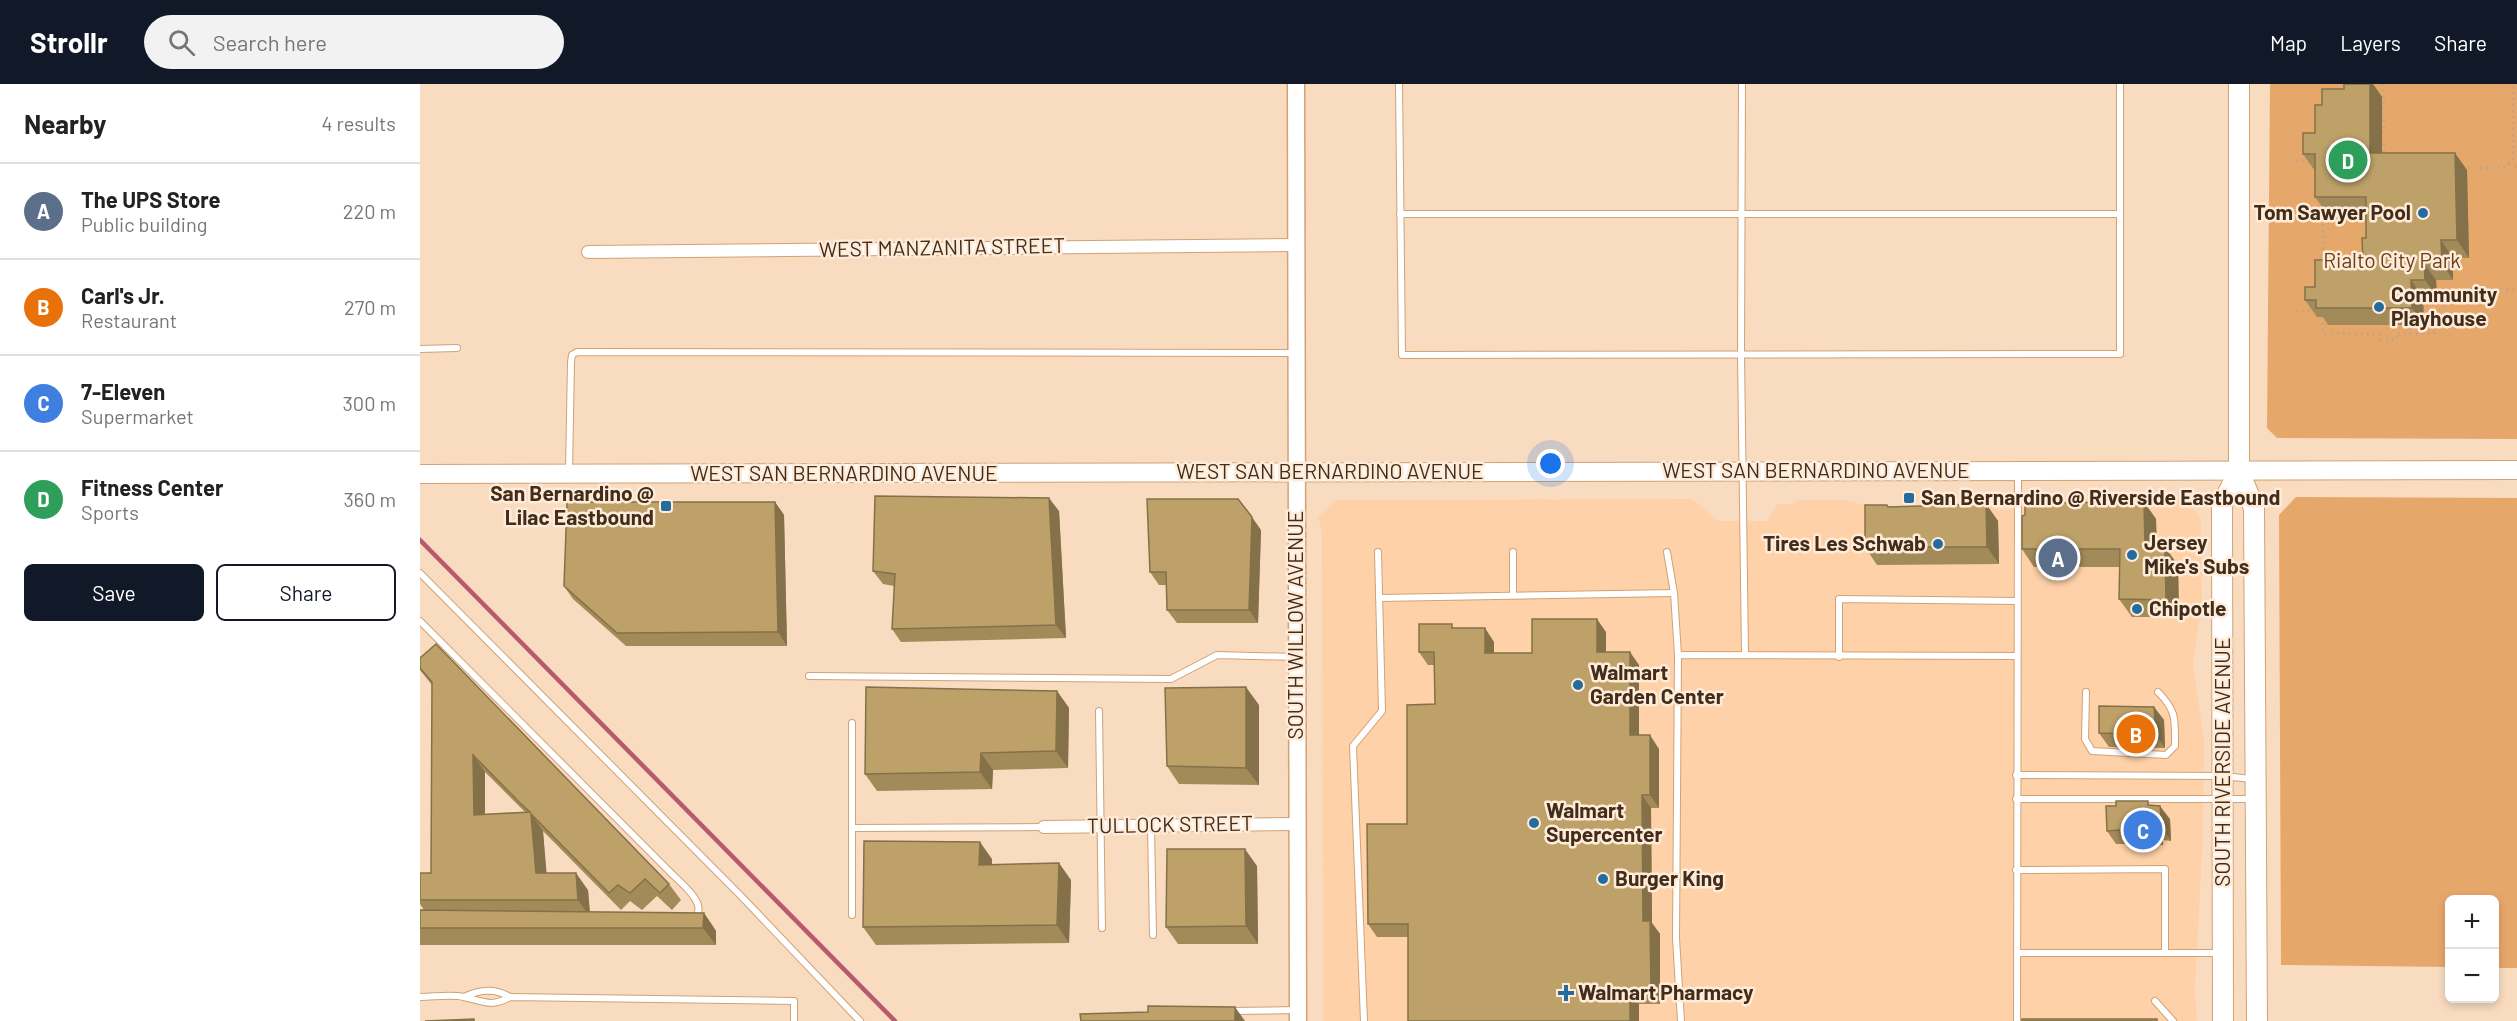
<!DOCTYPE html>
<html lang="en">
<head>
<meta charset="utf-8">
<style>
	:root { --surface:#fff; --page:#f2f2f2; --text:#222; --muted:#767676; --line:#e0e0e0; --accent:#111827 }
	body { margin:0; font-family:Barlow,sans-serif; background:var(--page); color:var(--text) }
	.controls { position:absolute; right:18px; bottom:18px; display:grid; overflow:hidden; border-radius:9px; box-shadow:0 3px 9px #0003 }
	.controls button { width:54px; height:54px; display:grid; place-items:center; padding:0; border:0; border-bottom:2px solid var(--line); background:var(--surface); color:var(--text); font:30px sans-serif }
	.you { position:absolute; left:1131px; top:380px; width:21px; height:21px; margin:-15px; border:4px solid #fff; border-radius:50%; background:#1a73e8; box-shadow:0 0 0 9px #1a73e833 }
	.badge { display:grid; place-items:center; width:39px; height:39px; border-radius:50%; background:var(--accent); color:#fff; font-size:20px; font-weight:700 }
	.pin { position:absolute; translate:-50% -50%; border:3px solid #fff; box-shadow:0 2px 6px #0006 }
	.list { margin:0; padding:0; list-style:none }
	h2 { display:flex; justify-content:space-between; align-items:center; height:78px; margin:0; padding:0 24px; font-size:26px }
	h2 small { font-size:20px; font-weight:400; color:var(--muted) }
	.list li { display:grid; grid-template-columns:39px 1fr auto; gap:18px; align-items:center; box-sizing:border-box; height:96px; padding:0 24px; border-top:2px solid var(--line) }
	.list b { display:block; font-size:22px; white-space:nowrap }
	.list p { margin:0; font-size:20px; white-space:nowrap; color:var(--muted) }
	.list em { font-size:20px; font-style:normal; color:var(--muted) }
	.actions { display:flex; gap:12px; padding:18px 24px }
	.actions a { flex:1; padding:14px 0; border:2px solid var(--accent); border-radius:9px; text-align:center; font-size:21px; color:var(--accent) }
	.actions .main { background:var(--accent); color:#fff }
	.icon { flex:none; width:33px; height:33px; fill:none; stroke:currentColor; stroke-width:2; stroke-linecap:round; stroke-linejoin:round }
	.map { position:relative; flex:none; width:2097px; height:937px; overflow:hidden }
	header { display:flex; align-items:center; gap:36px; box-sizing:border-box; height:84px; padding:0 30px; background:var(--accent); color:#fff }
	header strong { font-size:28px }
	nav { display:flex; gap:33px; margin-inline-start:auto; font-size:21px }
	.search { width:420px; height:54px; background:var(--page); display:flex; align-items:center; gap:15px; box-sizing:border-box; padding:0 21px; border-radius:33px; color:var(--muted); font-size:22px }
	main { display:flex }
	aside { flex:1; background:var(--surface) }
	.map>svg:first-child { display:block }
	.built { fill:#fed1a8 }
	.green { fill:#e6a76b }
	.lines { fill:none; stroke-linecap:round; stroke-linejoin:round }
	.stream { stroke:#b75a6e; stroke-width:4.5 }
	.service-casing { stroke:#d1a275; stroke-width:8 }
	.minor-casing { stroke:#d1a275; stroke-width:14 }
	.tertiary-casing { stroke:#d1a275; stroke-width:19 }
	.secondary-casing { stroke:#d1a275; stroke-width:20 }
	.primary-casing { stroke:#d1a275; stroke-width:22 }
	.path { stroke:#bea38b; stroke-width:3; stroke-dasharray:1.5 4.5; stroke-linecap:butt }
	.service { stroke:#fff; stroke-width:6 }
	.minor { stroke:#fff; stroke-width:12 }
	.tertiary { stroke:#fff; stroke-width:16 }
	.secondary { stroke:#fff; stroke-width:18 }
	.primary { stroke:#fff; stroke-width:20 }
	.wall { fill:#a38a59; fill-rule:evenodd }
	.shaded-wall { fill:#847149 }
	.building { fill:#bda168; stroke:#847149; stroke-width:1.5; fill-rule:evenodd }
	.poi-dot { fill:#246ca0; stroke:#ffebd8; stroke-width:2 }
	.labels { text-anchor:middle; stroke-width:5; stroke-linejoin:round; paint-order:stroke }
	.poi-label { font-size:21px; font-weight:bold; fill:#412d1b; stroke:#ffebd8; text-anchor:start }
	.street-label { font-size:21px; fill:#412d1b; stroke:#ffebd8 }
	.park-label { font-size:21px; fill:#654019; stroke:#ffebd8 }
</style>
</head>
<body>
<header>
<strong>Strollr</strong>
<div class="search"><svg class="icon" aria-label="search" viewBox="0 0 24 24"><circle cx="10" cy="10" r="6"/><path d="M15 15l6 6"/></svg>Search here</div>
<nav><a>Map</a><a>Layers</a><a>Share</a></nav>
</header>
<main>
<aside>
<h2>Nearby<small>4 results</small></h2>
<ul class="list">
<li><span class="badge" style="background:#5c6f8a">A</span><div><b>The UPS Store</b><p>Public building</p></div><em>220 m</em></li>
<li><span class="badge" style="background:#e8710a">B</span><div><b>Carl's Jr.</b><p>Restaurant</p></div><em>270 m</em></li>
<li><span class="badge" style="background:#3f7fe0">C</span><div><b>7-Eleven</b><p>Supermarket</p></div><em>300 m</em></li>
<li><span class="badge" style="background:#2e9e5b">D</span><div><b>Fitness Center</b><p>Sports</p></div><em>360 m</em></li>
</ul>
<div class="actions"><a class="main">Save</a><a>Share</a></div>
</aside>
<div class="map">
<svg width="2097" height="937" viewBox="0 0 2097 937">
	<rect width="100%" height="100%" fill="#f9dbc0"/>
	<!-- built -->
	<path class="built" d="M1648,414L1765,415L1781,434L1782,515L1773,580L1784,656L1783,748L1775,906L1777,937H903L902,448L898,433L915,416L1272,415L1298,437H1348L1357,420H1374L1378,416H1423L1455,423L1513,422L1563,415L1577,426L1633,424Z"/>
	<!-- green -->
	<g class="green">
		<path d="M1850,0H2097V355L1857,354L1847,344Z"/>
		<path d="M1876,413L2097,414V884H2075L2074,816H2030L2029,883L1861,881L1859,431Z"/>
	</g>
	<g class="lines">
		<!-- stream -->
		<path class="stream" d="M0,456L475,937"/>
		<!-- service casing -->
		<g class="service-casing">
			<g id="service">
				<path d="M979,0L982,271L1700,270V0"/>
				<path d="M1322,0L1321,271L1325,570"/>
				<path d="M980,130H1700"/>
				<path d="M0,265L37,264"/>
				<path d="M149,386L151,278L152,271L157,268L874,269"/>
				<path d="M1093,468V511"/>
				<path d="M1247,468L1254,509L1258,571"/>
				<path d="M0,489L321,812L440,937"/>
				<path d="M959,514L1254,509"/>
				<path d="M0,537L248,786C258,797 289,819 275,834"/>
				<path d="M1419,573V515L1597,517"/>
				<path d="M389,592L751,595L797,571L876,573"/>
				<path d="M1666,608L1665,655L1672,667L1746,671L1755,662C1755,636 1757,627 1738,608"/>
				<path d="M679,627L682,844"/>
				<path d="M1596,691L1803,692L1832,695"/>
				<path d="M1596,715H1832"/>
				<path d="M731,742L733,851"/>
				<path d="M434,744L624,743"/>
				<path d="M1596,786L1745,785V868"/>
				<path d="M432,831V639"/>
				<path d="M1597,869H1799"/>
				<path d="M0,913C14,913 31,910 44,913C63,917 70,924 90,913L374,917V937"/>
				<path d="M44,913C60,905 75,904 90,913"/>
				<path d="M1735,917L1753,937"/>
				<path d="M812,927L877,926"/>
				<path d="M944,937L933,662L962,627L958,468"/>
				<path d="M1261,937L1256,854L1258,571L1597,572"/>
				<path d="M1597,937L1598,389"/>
			</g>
		</g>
		<!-- minor casing -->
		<g class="minor-casing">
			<g id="minor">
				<path d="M168,168L876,161"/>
				<path d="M624,743L877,740"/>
			</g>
		</g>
		<!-- tertiary casing -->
		<g class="tertiary-casing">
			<path id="tertiary" d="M876,0L878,937"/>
		</g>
		<!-- secondary casing -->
		<g class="secondary-casing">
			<path id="secondary" d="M0,390L2097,386"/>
		</g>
		<!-- primary casing -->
		<g class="primary-casing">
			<g id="primary">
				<path d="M1819,0V387L1834,424L1837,937"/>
				<path d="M1803,937L1802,421L1819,387"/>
			</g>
		</g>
		<!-- path -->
		<g class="path">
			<path d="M1963,0L1964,72"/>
			<path d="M1876,77H1891"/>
			<path d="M2089,80L2097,84"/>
			<path d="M2042,84H2084L2093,75V0"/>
			<path d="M1903,122V178"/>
			<path d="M1876,227H1895"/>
			<path d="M1903,233V249L1960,250V255H1977L1976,250L2014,249V232L2037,205L2097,206"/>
		</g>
		<!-- service -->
		<use href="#service" class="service"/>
		<!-- minor -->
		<use href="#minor" class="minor"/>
		<!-- tertiary -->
		<use href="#tertiary" class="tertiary"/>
		<!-- secondary -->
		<use href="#secondary" class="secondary"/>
		<!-- primary -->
		<use href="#primary" class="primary"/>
	</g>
	<!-- wall -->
	<g class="wall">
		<path d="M1924,0H1953L1962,13V69L2047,86L2049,174H2033V196H2016L2017,213H2003L2004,241H1908L1903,233H1897L1885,216L1895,203L1943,176L1946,154V130H1907L1895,113V87L1883,70L1895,49L1902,21L1924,5Z"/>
		<path d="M355,418L364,431L367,562H206L153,515L144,502Z"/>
		<path d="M1724,418L1736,435L1737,463L1758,481L1759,533H1712L1699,515L1700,483H1614L1602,465Z"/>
		<path d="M1566,420L1578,437L1579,480L1457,481L1445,463L1467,421L1469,423Z"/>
		<path d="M639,427L646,554L481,558L472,545L474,502L463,500L453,487Z"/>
		<path d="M841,446L838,539H757L747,526V501H739L730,488Z"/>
		<path d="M1035,544L1074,558V569H1112L1186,548V568L1219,581V651L1239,665V724H1231L1232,839L1240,850V920H1219V937H988V853H957L948,840L987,740L1015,620L1014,581H1008L999,568Z"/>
		<path d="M0,574L249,800L261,816L252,826L237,812L222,826L210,817L201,826L123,747L126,789L168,806L170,828L284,829L296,847V861H0V826H4L0,820V789H11L12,601L0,586ZM65,688L105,728L65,730Z"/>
		<path d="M637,607L649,624L648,684L573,686L572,705L457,707L445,690Z"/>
		<path d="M839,621V701L759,700L747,682Z"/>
		<path d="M1734,623L1744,636L1745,664L1689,663L1679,649Z"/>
		<path d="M1731,721L1750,735L1751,757L1743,756V761L1709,762L1707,760H1696L1687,747Z"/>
		<path d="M572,775V781L651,796L649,859L456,861L443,843Z"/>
		<path d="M837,782L838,860H758L746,843Z"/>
	</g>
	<!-- shaded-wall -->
	<g class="shaded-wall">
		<path d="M1950,0H1953L1962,13V86L1950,69Z"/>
		<path d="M2035,69L2047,86L2049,174L2037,156Z"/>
		<path d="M2021,156L2033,174V196L2022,179Z"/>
		<path d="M2004,179L2016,196L2017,213L2005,196Z"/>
		<path d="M1991,196L2003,213L2004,241L1992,224Z"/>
		<path d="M629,414L639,427L646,554L636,541Z"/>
		<path d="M355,418L364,431L367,562L358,548Z"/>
		<path d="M1724,418L1736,435L1737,480L1725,462Z"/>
		<path d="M1566,420L1578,437L1579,480L1567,463Z"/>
		<path d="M832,433L841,446L838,539L829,526Z"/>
		<path d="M1745,463L1758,481L1759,533L1746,516Z"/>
		<path d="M1177,535L1186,548V581L1177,568Z"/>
		<path d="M1065,544L1074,558V582L1065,569Z"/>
		<path d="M1210,568L1219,581V665L1210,651Z"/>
		<path d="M826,603L839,621V701L826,684Z"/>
		<path d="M637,607L649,624L648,684L636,667Z"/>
		<path d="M1734,623L1744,636L1745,664L1736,651Z"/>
		<path d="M1230,651L1239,665V724L1230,711Z"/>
		<path d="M561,669L573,686L572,705L560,688Z"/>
		<path d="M53,671L65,688V748L54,731Z"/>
		<path d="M1222,711L1231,724L1232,839L1240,850V920L1231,907L1223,837Z"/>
		<path d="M1740,722L1750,735L1751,757L1742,744Z"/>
		<path d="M111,730L123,747L128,806L116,789Z"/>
		<path d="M1734,743L1743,756V761L1734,748Z"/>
		<path d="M560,758L572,775L571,799L559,781Z"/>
		<path d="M825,765L837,782L838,860L826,842Z"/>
		<path d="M639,779L651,796L649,859L637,841Z"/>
		<path d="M156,789L168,806L170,833L158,816Z"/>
		<path d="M284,829L296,847V861L283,844Z"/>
		<path d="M1210,907L1219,920V937H1210Z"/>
		<path d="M815,923L825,937H815Z"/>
	</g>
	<!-- building -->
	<g class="building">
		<path d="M1924,0H1950V69H2035L2037,156H2021L2022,179H2004L2005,196H1991L1992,224H1896V216H1885V203H1895V176H1943L1942,154H1946V113H1895V70H1883V49H1895V21H1902V5H1924Z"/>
		<path d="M455,412L629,414L636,541L472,545L475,490L453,487Z"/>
		<path d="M727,415H818L832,433L829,526H747L746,488H730Z"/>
		<path d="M147,418H355L358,548L197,549L144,502Z"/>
		<path d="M1724,418L1725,462L1745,463L1746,516L1699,515L1700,465H1602V432L1605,431V419Z"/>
		<path d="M1566,420L1567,463H1445V421H1467L1468,423Z"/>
		<path d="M1112,535H1177V568H1210V651H1230V711H1222L1223,837H1230L1231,907H1210V937H988V840H948L947,740H987V621L1015,620L1014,568H999V540H1032V544H1065V569H1112Z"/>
		<path d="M16,560L249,800L240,809L225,795L210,809L198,801L189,809L111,730L116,789H156L158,816H0V789H11L12,598L0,584V574ZM53,671L100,719L110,728L54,731Z"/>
		<path d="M446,603L637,607L636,667L561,669L560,688L445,690Z"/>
		<path d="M826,603V684L747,682L745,604Z"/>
		<path d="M1679,622L1734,623L1736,651L1679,649Z"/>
		<path d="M1696,717H1728V721L1740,722L1742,744L1734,743V748L1700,749V746L1687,747L1686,722H1696Z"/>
		<path d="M444,757L560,758L559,781L639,779L637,841L443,843Z"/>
		<path d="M747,765H825L826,842L746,843Z"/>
		<path d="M0,826L284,829L283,844H0Z"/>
		<path d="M728,922L815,923V937H661L660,930L728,928Z"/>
		<path d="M54,935V937H5Z"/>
		<rect x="1602" y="935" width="135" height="2"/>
	</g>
	<!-- markers -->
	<g class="poi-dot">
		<circle cx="2003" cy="129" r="6"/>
		<circle cx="1959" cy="223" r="6"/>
		<rect x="1483" y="408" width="12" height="12" rx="3"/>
		<rect x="240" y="416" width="12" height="12" rx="3"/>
		<circle cx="1518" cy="460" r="6"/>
		<circle cx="1712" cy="471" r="6"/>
		<circle cx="1717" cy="525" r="6"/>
		<circle cx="1158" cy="601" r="6"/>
		<circle cx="1114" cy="739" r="6"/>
		<circle cx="1183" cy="795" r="6"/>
		<path d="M1143 900h6v6h6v6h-6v6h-6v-6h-6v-6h6z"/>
	</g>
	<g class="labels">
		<!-- poi labels -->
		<g class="poi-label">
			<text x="1991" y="136" text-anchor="end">Tom Sawyer Pool</text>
			<text x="1971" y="218">Community<tspan x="1971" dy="24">Playhouse</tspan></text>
			<text x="234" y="417" text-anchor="end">San Bernardino @<tspan x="234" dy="24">Lilac Eastbound</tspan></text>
			<text x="1501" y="421">San Bernardino @ Riverside Eastbound</text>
			<text x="1724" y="466">Jersey<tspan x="1724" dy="24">Mike's Subs</tspan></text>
			<text x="1506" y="467" text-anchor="end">Tires Les Schwab</text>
			<text x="1729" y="532">Chipotle</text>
			<text x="1170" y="596">Walmart<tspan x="1170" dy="24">Garden Center</tspan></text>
			<text x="1126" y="734">Walmart<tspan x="1126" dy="24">Supercenter</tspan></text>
			<text x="1195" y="802">Burger King</text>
			<text x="1158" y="916">Walmart Pharmacy</text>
		</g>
		<!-- street labels -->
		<g class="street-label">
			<text transform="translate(522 164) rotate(-1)" y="7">WEST MANZANITA STREET</text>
			<text x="1396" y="394">WEST SAN BERNARDINO AVENUE</text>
			<text x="910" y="395">WEST SAN BERNARDINO AVENUE</text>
			<text x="424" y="397">WEST SAN BERNARDINO AVENUE</text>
			<text transform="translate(876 541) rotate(-90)" y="7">SOUTH WILLOW AVENUE</text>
			<text transform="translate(1803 678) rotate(-90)" y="7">SOUTH RIVERSIDE AVENUE</text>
			<text transform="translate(750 741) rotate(-1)" y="7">TULLOCK STREET</text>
		</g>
		<!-- park labels -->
		<g class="park-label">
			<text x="1972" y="184">Rialto City Park</text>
		</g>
	</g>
</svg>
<div class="controls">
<button>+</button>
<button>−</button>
</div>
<div class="you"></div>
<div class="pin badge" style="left:1638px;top:474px;background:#5c6f8a">A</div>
<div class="pin badge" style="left:1716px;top:650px;background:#e8710a">B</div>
<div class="pin badge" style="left:1723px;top:746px;background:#3f7fe0">C</div>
<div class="pin badge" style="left:1928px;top:76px;background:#2e9e5b">D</div>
</div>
</main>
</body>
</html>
